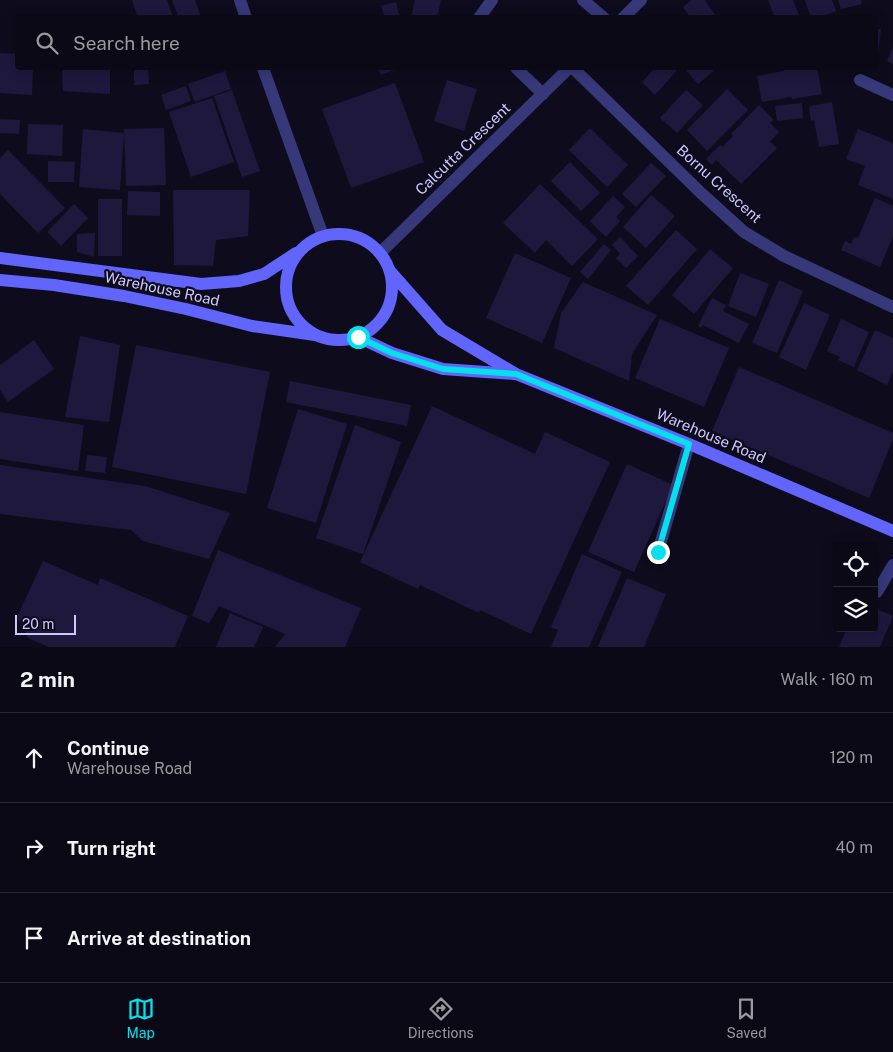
<!DOCTYPE html>
<html lang="en">
<head>
<meta charset="utf-8">
<style>
	:root { --surface:#0a0915; --page:#181722; --text:#f1f3f6; --muted:#999aa0; --line:#2a2a34; --accent:#05e0ed }
	body { margin:0; font-family:"Public Sans",sans-serif; background:var(--page); color:var(--text) }
	.controls { position:absolute; right:15px; bottom:15px; display:grid; overflow:hidden; border-radius:5px; box-shadow:0 2px 12px #0003 }
	.controls button { width:45px; height:45px; display:grid; place-items:center; padding:0; border:0; border-bottom:1px solid var(--line); background:var(--surface); color:var(--text); font:25px sans-serif }
	.scale { position:absolute; left:15px; bottom:12px; width:61px; box-sizing:border-box; padding-left:5px; border:2px solid #ccc8fe; border-top:0; font-size:14px; line-height:18px; white-space:nowrap; color:#ccc8fe; -webkit-text-stroke:4px #0e0c1c; paint-order:stroke }
	.stop { position:absolute; width:15px; height:15px; margin:-11px; border:4px solid #05e0ed; border-radius:50%; background:#fff }
	.stop.end { background:#05e0ed; border-color:#fff; box-shadow:0 1px 5px #0008 }
	.list { margin:0; padding:0; list-style:none }
	h2 { display:flex; justify-content:space-between; align-items:center; height:65px; margin:0; padding:0 20px; font-size:21px }
	h2 small { font-size:16px; font-weight:400; color:var(--muted) }
	.list li { display:grid; grid-template-columns:32px 1fr auto; gap:15px; align-items:center; box-sizing:border-box; height:90px; padding:0 20px; border-top:1px solid var(--line) }
	.list b { display:block; font-size:19px; white-space:nowrap }
	.list p { margin:0; font-size:16px; white-space:nowrap; color:var(--muted) }
	.list em { font-size:16px; font-style:normal; color:var(--muted) }
	.icon { flex:none; width:28px; height:28px; fill:none; stroke:currentColor; stroke-width:2; stroke-linecap:round; stroke-linejoin:round }
	.map { position:relative; flex:none; width:893px; height:647px; overflow:hidden }
	.search { position:absolute; background:var(--surface); box-shadow:0 2px 12px #0003; left:15px; right:15px; top:15px; height:55px; display:flex; align-items:center; gap:12px; box-sizing:border-box; padding:0 18px; border-radius:5px; color:var(--muted); font-size:19px }
	.sheet { height:335px; background:var(--surface) }
	nav { display:flex; justify-content:space-around; align-items:center; box-sizing:border-box; height:70px; border-top:1px solid var(--line); background:var(--surface); font-size:14px; color:var(--muted) }
	nav a { display:grid; justify-items:center; gap:2px }
	nav .on { color:var(--accent) }
	.map>svg:first-child { display:block }
	.building { fill:#1e183d }
	.lines { fill:none; stroke-linecap:round; stroke-linejoin:round }
	.lane { stroke:#37387a; stroke-width:12 }
	.street { stroke:#37387a; stroke-width:12 }
	.secondary { stroke:#6165fc; stroke-width:12 }
	.route { stroke:#05e0ed; stroke-width:6 }
	.labels { text-anchor:middle; stroke-width:4.5; stroke-linejoin:round; paint-order:stroke }
	.street-label { font-size:15px; fill:#ccc8fe; stroke:#0e0c1c }
</style>
</head>
<body>
<div class="map">
<svg width="893" height="647" viewBox="0 0 893 647">
	<rect width="100%" height="100%" fill="#0e0c1c"/>
	<!-- building -->
	<g class="building">
		<path d="M132,0H167L173,18H138Z"/>
		<path d="M172,0H195L201,18H179Z"/>
		<path d="M415,0H441L437,18H411Z"/>
		<path d="M692,0H705L717,18H691L683,7Z"/>
		<path d="M768,0H793L800,18H775Z"/>
		<path d="M805,0H832L836,11L818,18H811Z"/>
		<path d="M838,0H861L862,4L841,9Z"/>
		<path d="M396,2L400,18H385L381,6Z"/>
		<path d="M876,29H881L877,63H876Z"/>
		<path d="M893,47V64L887,61Z"/>
		<path d="M0,53L18,54V68H33L32,95L0,93Z"/>
		<path d="M62,68H110V94L63,91Z"/>
		<path d="M134,68H148L149,84L134,85Z"/>
		<path d="M378,68H397V69L381,75Z"/>
		<path d="M655,68H679L655,95L642,82Z"/>
		<path d="M684,68H717L698,84Z"/>
		<path d="M784,68H817L822,94L792,99L791,97L762,102L757,76L784,71Z"/>
		<path d="M225,71L231,89L195,102L188,84Z"/>
		<path d="M447,80L477,89L464,131L434,121Z"/>
		<path d="M395,83L424,162L351,188L322,109Z"/>
		<path d="M186,86L191,101L166,110L161,95Z"/>
		<path d="M727,89L748,110L707,151L687,130Z"/>
		<path d="M232,90L260,171L242,177L214,96Z"/>
		<path d="M686,90L703,105L677,133L660,118Z"/>
		<path d="M212,98L234,162L191,177L169,112Z"/>
		<path d="M832,102L839,144L819,147L814,120L811,121L809,106Z"/>
		<path d="M802,103L803,118L777,121L775,106Z"/>
		<path d="M759,105L774,120L770,123L779,132L770,142L777,148L741,184L716,160L712,165L706,159L720,145L722,147L733,136L731,134Z"/>
		<path d="M0,119L20,120L19,134L0,133Z"/>
		<path d="M28,124L63,125L62,156L27,154Z"/>
		<path d="M164,128L166,185L126,186L124,129Z"/>
		<path d="M590,128L628,165L607,187L569,150Z"/>
		<path d="M83,129L124,133L120,190L79,187Z"/>
		<path d="M858,129L893,143V199L858,185L865,166L846,159Z"/>
		<path d="M8,150L65,208L38,233L0,194V158Z"/>
		<path d="M48,161L75,162L74,182H48Z"/>
		<path d="M570,162L600,193L581,211L551,181Z"/>
		<path d="M651,163L666,176L636,207L622,194Z"/>
		<path d="M540,184L598,239L572,266L546,240L535,253L503,223Z"/>
		<path d="M173,190H250L248,236L216,240L213,266L174,265Z"/>
		<path d="M128,191L160,192V216L127,215Z"/>
		<path d="M651,195L675,216L646,248L623,227Z"/>
		<path d="M613,196L625,207L616,217L620,221L606,237L590,221Z"/>
		<path d="M875,198L893,206V236L880,267L841,250L845,241L851,244L854,237L858,238Z"/>
		<rect x="98" y="199" width="24" height="57"/>
		<path d="M74,204L88,218L61,246L47,232Z"/>
		<path d="M676,230L697,249L648,305L626,286Z"/>
		<path d="M95,233L94,257L77,252V234Z"/>
		<path d="M620,237L638,256L626,268L616,258L620,254L612,245Z"/>
		<path d="M604,244L611,250L588,279L580,272Z"/>
		<path d="M710,249L733,268L694,314L672,295Z"/>
		<path d="M515,253L571,278L542,343L486,318Z"/>
		<path d="M740,273L769,284L756,317L728,306Z"/>
		<path d="M779,280L803,291L777,353L752,343Z"/>
		<path d="M583,282L657,315L632,354L629,381L554,348L561,313Z"/>
		<path d="M712,298L726,305L723,311L749,324L739,343L703,325L701,328L698,326Z"/>
		<path d="M804,303L830,315L806,370L779,357Z"/>
		<path d="M660,319L729,348L704,407L635,378Z"/>
		<path d="M841,319L869,332L854,367L838,360L840,357L827,351Z"/>
		<path d="M875,330L893,338V371L887,385L857,370Z"/>
		<path d="M80,336L120,345L109,422L65,417Z"/>
		<path d="M34,340L54,369L8,402L0,390V365Z"/>
		<path d="M136,345L270,372L246,494L112,467Z"/>
		<path d="M739,367L893,433V439L869,498L712,431Z"/>
		<path d="M290,381L411,405L407,426L286,402Z"/>
		<path d="M432,406L535,454L545,432L610,462L531,634L480,610L479,613L420,585L418,589L360,562Z"/>
		<path d="M298,409L347,424L316,523L267,508Z"/>
		<path d="M0,412L84,425L78,471L0,459Z"/>
		<path d="M355,425L401,442L363,554L316,538Z"/>
		<path d="M87,455L107,457L105,473L85,471Z"/>
		<path d="M627,464L673,485L634,572L588,552Z"/>
		<path d="M0,465L145,486L230,513L209,559L143,541L131,530L0,514Z"/>
		<path d="M218,550L361,608L345,647H275L285,634L219,606L209,623L192,616Z"/>
		<path d="M582,554L622,572L589,647H551L558,630L551,627Z"/>
		<path d="M43,561L98,585L100,578L188,616L175,647H49L28,638L17,617Z"/>
		<path d="M627,578L666,594L644,647H599L598,646Z"/>
		<path d="M874,608L893,616L880,647H839L847,628H874Z"/>
		<path d="M230,613L263,627L254,647H216Z"/>
	</g>
	<g class="lines">
		<!-- lane -->
		<g class="lane">
			<path d="M583,0L604,18"/>
			<path d="M479,18L492,0"/>
			<path d="M516,68L543,94"/>
			<path d="M658,552L689,444"/>
			<path d="M877,592L893,565"/>
		</g>
		<!-- street -->
		<g class="street">
			<path d="M240,0L246,18"/>
			<path d="M623,18L641,0"/>
			<path d="M263,68L323,236"/>
			<path d="M573,68L701,193L744,232L784,256L893,307"/>
			<path d="M860,80L893,95"/>
			<path d="M380,253L569,68"/>
		</g>
		<!-- secondary -->
		<g class="secondary">
			<circle cx="339" cy="287" r="53"/>
			<path d="M0,258L201,284L239,281L264,274L296,253"/>
			<path d="M390,271L442,330L516,374L689,444L893,531"/>
			<path d="M0,280L54,285L124,296L186,309L252,326L315,335"/>
			<path d="M358,337L392,353L443,369L514,374"/>
		</g>
	</g>
	<g class="lines">
		<!-- route -->
		<path class="route" d="M358,337L392,353L443,369L516,374L689,444L658,552"/>
	</g>
	<g class="labels">
		<!-- street labels -->
		<g class="street-label">
			<text transform="translate(463 149) rotate(-44)" y="5">Calcutta Crescent</text>
			<text transform="translate(719 184) rotate(42)" y="5">Bornu Crescent</text>
			<text transform="translate(162 289) rotate(12)" y="5">Warehouse Road</text>
			<text transform="translate(711 436) rotate(23)" y="5">Warehouse Road</text>
		</g>
	</g>
</svg>
<div class="controls">
<button><svg class="icon" aria-label="locate" viewBox="0 0 24 24"><circle cx="12" cy="12" r="6"/><path d="M12 2v4M12 18v4M2 12h4M18 12h4"/></svg></button>
<button><svg class="icon" aria-label="layers" viewBox="0 0 24 24"><path d="M12 4l9 5-9 5-9-5zM3 14l9 5 9-5"/></svg></button>
</div>
<div class="scale">20 m</div>
<div class="stop" style="left:358px;top:337px"></div>
<div class="stop end" style="left:658px;top:552px"></div>
<div class="search"><svg class="icon" aria-label="search" viewBox="0 0 24 24"><circle cx="10" cy="10" r="6"/><path d="M15 15l6 6"/></svg>Search here</div>
</div>
<section class="sheet">
<h2>2 min<small>Walk · 160 m</small></h2>
<ul class="list">
<li><svg class="icon" aria-label="ahead" viewBox="0 0 24 24"><path d="M12 20V5M6 11l6-6 6 6"/></svg><div><b>Continue</b><p>Warehouse Road</p></div><em>120 m</em></li>
<li><svg class="icon" aria-label="right" viewBox="0 0 24 24"><path d="M7 20v-9h11M14 6l5 5-5 5"/></svg><div><b>Turn right</b></div><em>40 m</em></li>
<li><svg class="icon" aria-label="arrive" viewBox="0 0 24 24"><path d="M6 21V4h12l-3 4 3 4H6"/></svg><div><b>Arrive at destination</b></div></li>
</ul>
</section>
<nav>
<a class="on"><svg class="icon" aria-label="map" viewBox="0 0 24 24"><path d="M3 6l6-2 6 2 6-2v14l-6 2-6-2-6 2zM9 4v14M15 6v14"/></svg>Map</a>
<a><svg class="icon" aria-label="directions" viewBox="0 0 24 24"><path d="M12 3l9 9-9 9-9-9zM9 14v-3h6M13 9l2 2-2 2"/></svg>Directions</a>
<a><svg class="icon" aria-label="saved" viewBox="0 0 24 24"><path d="M7 4h10v16l-5-4-5 4z"/></svg>Saved</a>
</nav>
</body>
</html>
